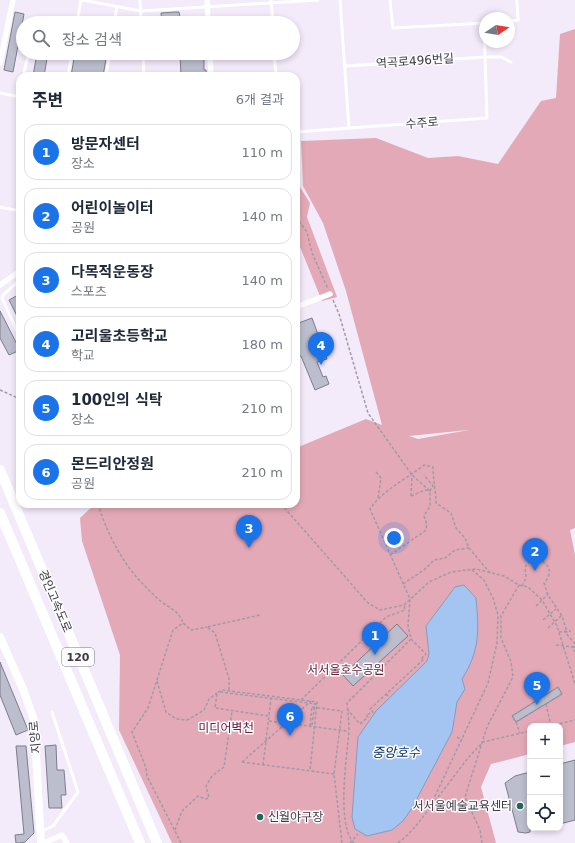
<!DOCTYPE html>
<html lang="ko">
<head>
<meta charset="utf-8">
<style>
	:root { --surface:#fff; --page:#f6f6f7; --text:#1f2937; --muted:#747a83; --line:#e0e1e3; --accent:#1a73e8 }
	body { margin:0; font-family:"DejaVu Sans","Noto Sans KR",sans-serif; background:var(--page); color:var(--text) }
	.controls { position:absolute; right:12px; bottom:12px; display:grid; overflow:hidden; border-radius:8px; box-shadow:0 2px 6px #0003 }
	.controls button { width:36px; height:36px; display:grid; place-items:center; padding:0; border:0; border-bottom:1px solid var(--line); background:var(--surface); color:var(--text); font:20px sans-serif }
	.compass { position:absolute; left:479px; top:12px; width:36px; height:36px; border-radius:50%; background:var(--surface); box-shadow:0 2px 6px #0003; rotate:78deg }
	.you { position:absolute; left:394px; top:538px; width:14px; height:14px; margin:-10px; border:3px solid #fff; border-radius:50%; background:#1a73e8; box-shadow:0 0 0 6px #1a73e833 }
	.badge { display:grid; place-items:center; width:26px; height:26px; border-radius:50%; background:var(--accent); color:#fff; font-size:13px; font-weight:700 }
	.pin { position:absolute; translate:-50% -33px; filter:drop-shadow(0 1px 2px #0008) }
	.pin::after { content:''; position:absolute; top:21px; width:14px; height:12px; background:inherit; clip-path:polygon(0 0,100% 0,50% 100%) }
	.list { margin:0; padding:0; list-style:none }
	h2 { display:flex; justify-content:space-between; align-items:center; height:52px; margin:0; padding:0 16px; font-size:17px }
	h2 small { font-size:13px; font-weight:400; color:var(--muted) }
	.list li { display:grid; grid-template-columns:26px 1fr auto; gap:12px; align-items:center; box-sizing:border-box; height:56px; margin:0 8px 8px; padding:0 8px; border:1px solid var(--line); border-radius:12px }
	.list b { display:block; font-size:15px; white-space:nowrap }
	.list p { margin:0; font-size:13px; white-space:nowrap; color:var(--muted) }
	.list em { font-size:13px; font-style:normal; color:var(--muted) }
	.icon { flex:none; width:22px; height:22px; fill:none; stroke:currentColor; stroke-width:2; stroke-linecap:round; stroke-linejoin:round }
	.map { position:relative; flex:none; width:575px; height:843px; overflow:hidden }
	.search { position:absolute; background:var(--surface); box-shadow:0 2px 6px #0003; left:16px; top:16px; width:284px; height:44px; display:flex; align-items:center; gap:10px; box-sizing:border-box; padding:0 14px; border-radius:22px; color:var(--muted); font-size:15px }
	.panel { position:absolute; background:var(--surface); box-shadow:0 2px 6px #0003; left:16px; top:72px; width:284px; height:436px; border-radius:12px }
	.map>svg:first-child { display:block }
	.green { fill:#e4a9b7; fill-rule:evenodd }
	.water { fill:#a4c5f1; stroke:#859cbc }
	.building { fill:#bcbdcd; stroke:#7c7d8c }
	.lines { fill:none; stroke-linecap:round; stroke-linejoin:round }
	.path { stroke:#a09aa5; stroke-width:1.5; stroke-dasharray:3 2; stroke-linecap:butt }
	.lane { stroke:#fff; stroke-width:3 }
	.street { stroke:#fff; stroke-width:5.5 }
	.secondary { stroke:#fff; stroke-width:8 }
	.highway { stroke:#fff; stroke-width:10 }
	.poi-dot { fill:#236658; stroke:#fcfbfe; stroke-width:1.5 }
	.labels { text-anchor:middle; stroke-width:3; stroke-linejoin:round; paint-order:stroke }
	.shield { fill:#fcfbfe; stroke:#77757a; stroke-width:1 }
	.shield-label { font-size:11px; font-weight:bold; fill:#3e3b41 }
	.street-label { font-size:12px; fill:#3e3b41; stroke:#fcfbfe }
	.park-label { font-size:12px; fill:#672239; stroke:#fcfbfe }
	.poi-label { font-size:12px; fill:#3e3b41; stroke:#fcfbfe; text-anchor:end }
	.water-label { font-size:13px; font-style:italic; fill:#063366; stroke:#fcfbfe }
</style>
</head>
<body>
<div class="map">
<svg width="575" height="843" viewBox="0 0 575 843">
	<rect width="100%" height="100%" fill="#f3eafa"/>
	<!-- green -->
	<g class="green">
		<path d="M575,29V528L570,530L575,555V742L560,746V726H530V754L491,764L481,787L496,843H172L119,730L120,655L82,541L80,518L95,504H296V448L366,419L382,425L346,291L323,223L303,186L301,141L376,138L428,158L458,156L498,164L541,101L556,98L560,34ZM469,430L418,439L409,436L468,430Z"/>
		<path d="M296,132H298L300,187L310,203L307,217L337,297L322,301L296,237Z"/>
	</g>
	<!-- water -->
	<path class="water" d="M464,585L476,598C479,630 480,651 462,679L465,689L457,702L452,732L412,808L403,821L392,830L367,836L355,829L352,817L358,737L376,711L427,661L429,654L426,626L455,587Z"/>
	<!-- building -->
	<g class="building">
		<path d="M15,12L24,14L13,72L4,70Z"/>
		<path d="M175,12H179L181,23H162L161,13Z"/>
		<path d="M37,53H48L44,76H33Z"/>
		<path d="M75,53H107L103,76H71Z"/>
		<path d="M180,53H204V70H206L207,76H181Z"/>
		<path d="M18,295L20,300V322L9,300Z"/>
		<path d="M0,311L20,350L9,355L0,338Z"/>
		<path d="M312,318L327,359L317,362L323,377L326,376L329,384L315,390L301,356L296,358V324Z"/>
		<path d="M397,624L408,636L353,686L343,675Z"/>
		<path d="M0,662L28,730L16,735L0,695Z"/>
		<path d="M558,687L562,694L516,722L512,716Z"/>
		<path d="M56,745L57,770H64L66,795H61L62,808H49L45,746Z"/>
		<path d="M16,746H26L34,833L25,842L20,843H16L15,835L24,834Z"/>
		<path d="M575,760V820L560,824V764Z"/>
		<path d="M530,772V832L526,833L518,832L505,783L515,776Z"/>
	</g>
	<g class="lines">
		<!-- path -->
		<g class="path">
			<path d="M296,217L307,232L312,253L328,289"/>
			<path d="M333,300L339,314L368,413L412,475L430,491V506L424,516L427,525L425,531L390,555"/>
			<path d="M0,390L20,399"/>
			<path d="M376,472L381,478L378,498"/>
			<path d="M411,496L425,490L430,491L433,486L424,475"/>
			<path d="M411,496L412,476"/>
			<path d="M98,504C107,533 121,561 142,583C149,590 155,597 162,602C171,609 179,611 183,623"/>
			<path d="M281,504L368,603L380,610L404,605L429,582L451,572L476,569L504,576L519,585L528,587L542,600L557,626L575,684"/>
			<path d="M403,584L424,570L434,560L445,558L455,550L469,548"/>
			<path d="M522,586L526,578L525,567L528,563L538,560C550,563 553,574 544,583L548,595L562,616L567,632H565L575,644"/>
			<path d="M536,606L548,594"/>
			<path d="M543,620L556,609"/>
			<path d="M548,628L562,615"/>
			<path d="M559,632L571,631"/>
			<path d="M556,645L573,647"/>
			<path d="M575,647H573L575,652"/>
			<path d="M157,681L166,712L176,719L187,720L196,715L204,710L209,699L217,693"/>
			<path d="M558,687L562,694L516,722L512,716Z"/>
			<path d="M229,690V679L215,633L207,627L260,615"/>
			<path d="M220,692L317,704"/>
			<path d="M386,694L389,697"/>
			<path d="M301,700L386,617L405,610L404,605"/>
			<path d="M546,704L551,726"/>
			<path d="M312,707L342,711L334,774L342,843"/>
			<path d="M347,709L360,724L368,717L366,715L373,712L370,709L424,659L422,658L426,654L411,639"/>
			<path d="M269,715L271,699"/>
			<path d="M269,721L347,731"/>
			<path d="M516,722L520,733"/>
			<path d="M312,725L315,703"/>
			<path d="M310,726L312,706"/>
			<path d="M550,726L575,720"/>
			<path d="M457,737L462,740"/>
			<path d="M266,740L269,716L215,708L217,693L222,690L317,702L310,771"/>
			<path d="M242,762L334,774"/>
			<path d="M242,762L311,701"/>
			<path d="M263,765L266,741"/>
			<path d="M432,805L468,758L483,742L530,731"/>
			<path d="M175,830L182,811L198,796L205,799L209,798L206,786L212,776L224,767L232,711"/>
			<path d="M181,843L147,776L146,768L132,732L148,708L173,630L183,623L191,630L207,627"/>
			<path d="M350,843L358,834"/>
			<path d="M354,843C336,825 347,756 349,731C349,722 348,713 347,703L411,639L408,626L410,599L370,509C384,489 405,480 424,465L433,467C433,480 436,491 436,503L451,513L456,528L465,538L469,548L490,573"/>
			<path d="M398,843C411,833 419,822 429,809L488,683L497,643L498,615L493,598L484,580L471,569"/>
			<path d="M482,843L480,830L465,797L487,727L513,677L511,662L501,638V616L519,585"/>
		</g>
		<!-- lane -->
		<g class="lane">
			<path d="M82,0L141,11L318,0"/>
			<path d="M140,0L141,23"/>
			<path d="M271,0L273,23"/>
			<path d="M340,0L349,128"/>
			<path d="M390,0L393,28L485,23"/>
			<path d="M509,21L518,20L517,0"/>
			<path d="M38,23L39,22L48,23"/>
			<path d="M77,23L81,0"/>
			<path d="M114,23L117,7"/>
			<path d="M143,53L144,76"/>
			<path d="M274,53L276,76"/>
			<path d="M345,66L485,57H501L511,62"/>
			<path d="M24,72L29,53"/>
			<path d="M68,76L72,53"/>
			<path d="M106,76L110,53"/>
			<path d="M0,93L20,97"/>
			<path d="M296,132L487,118L484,23"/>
			<path d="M0,207L20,211"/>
			<path d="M20,280L4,294L2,298L20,338"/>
			<path d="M42,831L53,826L78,792L52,712"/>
		</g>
		<!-- street -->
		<g class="street">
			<path d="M207,0L208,23"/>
			<path d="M210,53L211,76"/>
			<path d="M0,63L13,0"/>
			<path d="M0,285L20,271"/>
			<path d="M296,307L330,294"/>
			<path d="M44,843L62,835L67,843"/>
		</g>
		<!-- secondary -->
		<path class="secondary" d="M0,637L23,689L34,720L41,843"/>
		<!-- highway -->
		<g class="highway">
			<path d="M0,470L157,843"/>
			<path d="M0,513L140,843"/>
		</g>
	</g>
	<!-- markers -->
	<g class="poi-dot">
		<circle cx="520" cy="806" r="4"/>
		<circle cx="260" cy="817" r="4"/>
	</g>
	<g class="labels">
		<!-- shield labels -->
		<rect class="shield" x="62" y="648" width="32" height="18" rx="3"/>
		<g class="shield-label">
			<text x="78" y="661">120</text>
		</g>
		<!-- street labels -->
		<g class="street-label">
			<text transform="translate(415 61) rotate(-4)" y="4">역곡로496번길</text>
			<text transform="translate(422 123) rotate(-4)" y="4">수주로</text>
			<text transform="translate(55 601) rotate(67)" y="4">경인고속도로</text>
			<text transform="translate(35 737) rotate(-95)" y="4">지양로</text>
		</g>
		<!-- park labels -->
		<g class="park-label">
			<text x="346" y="674">서서울호수공원</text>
			<text x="226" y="732">미디어벽천</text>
		</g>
		<!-- poi labels -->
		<g class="poi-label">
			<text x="512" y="810">서서울예술교육센터</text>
			<text x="268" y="821" text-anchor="start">신월야구장</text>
		</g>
		<!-- water labels -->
		<g class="water-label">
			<text x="396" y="757">중앙호수</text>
		</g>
	</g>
</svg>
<div class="controls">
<button>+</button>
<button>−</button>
<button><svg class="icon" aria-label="locate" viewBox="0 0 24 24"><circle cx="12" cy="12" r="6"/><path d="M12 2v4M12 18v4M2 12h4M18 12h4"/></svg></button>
</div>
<svg class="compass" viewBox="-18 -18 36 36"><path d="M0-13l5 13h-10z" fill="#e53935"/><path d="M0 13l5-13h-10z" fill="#747a83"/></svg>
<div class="you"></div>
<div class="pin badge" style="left:375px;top:655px">1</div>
<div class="pin badge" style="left:535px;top:571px">2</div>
<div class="pin badge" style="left:249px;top:548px">3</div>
<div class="pin badge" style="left:321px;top:365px">4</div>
<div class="pin badge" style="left:537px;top:705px">5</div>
<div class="pin badge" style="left:290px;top:736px">6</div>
<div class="search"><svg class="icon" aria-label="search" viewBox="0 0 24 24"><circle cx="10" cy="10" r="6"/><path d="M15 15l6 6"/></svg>장소 검색</div>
<section class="panel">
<h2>주변<small>6개 결과</small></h2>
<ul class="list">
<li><span class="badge">1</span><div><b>방문자센터</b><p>장소</p></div><em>110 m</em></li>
<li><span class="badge">2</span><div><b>어린이놀이터</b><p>공원</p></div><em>140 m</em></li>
<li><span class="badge">3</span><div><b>다목적운동장</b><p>스포츠</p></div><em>140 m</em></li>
<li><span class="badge">4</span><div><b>고리울초등학교</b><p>학교</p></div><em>180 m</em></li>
<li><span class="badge">5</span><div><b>100인의 식탁</b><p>장소</p></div><em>210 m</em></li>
<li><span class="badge">6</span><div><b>몬드리안정원</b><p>공원</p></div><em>210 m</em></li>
</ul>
</section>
</div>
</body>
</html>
